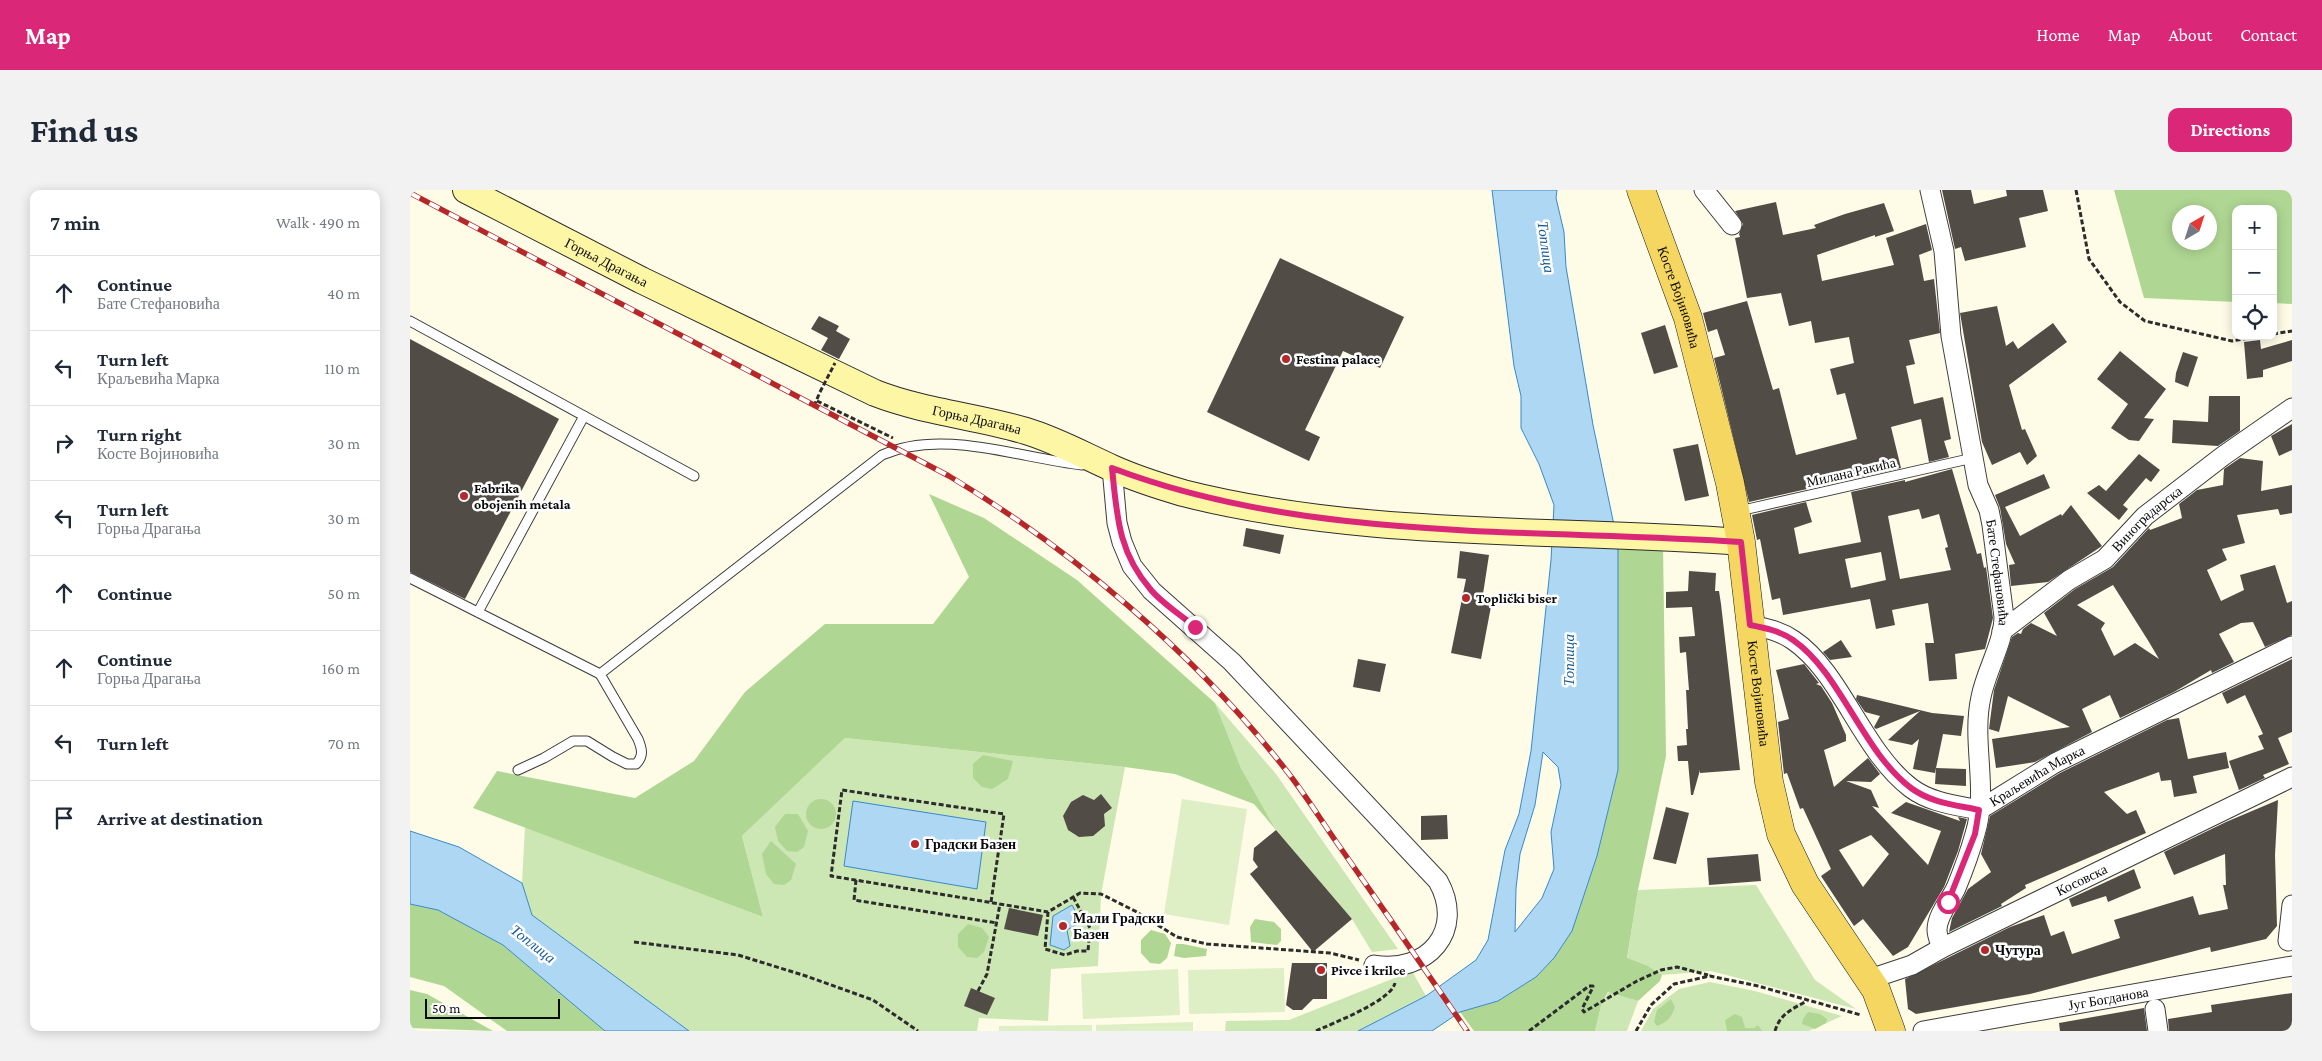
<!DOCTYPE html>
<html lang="en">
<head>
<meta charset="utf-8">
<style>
	:root { --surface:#fff; --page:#f2f2f3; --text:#1f2937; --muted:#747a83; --line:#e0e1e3; --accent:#db2777 }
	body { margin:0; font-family:"Crimson Pro",serif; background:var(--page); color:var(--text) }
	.controls { position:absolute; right:15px; top:15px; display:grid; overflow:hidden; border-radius:10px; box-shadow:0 2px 12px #0003 }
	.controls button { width:45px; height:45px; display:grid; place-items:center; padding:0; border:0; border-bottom:1px solid var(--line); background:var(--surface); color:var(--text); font:25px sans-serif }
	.compass { position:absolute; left:1762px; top:15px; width:45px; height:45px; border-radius:50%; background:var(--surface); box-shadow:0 2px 12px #0003; rotate:39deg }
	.scale { position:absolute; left:15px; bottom:12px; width:135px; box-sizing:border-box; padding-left:5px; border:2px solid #0a0a0a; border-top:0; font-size:14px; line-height:18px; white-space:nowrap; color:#0a0a0a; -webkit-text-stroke:4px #fff; paint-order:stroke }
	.stop { position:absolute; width:15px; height:15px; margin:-11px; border:4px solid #db2777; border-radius:50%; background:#fff }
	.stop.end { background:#db2777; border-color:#fff; box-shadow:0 1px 5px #0008 }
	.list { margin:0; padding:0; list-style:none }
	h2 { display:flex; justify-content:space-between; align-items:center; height:65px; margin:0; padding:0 20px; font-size:21px }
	h2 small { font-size:16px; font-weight:400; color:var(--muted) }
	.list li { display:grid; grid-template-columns:32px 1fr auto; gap:15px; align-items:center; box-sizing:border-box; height:75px; padding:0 20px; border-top:1px solid var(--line) }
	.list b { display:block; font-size:19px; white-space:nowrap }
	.list p { margin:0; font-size:16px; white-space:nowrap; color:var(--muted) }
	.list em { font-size:16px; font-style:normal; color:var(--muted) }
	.icon { flex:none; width:28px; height:28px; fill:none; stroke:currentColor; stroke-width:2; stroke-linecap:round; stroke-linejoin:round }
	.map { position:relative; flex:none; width:1882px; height:841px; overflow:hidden; border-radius:10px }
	header { display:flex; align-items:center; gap:30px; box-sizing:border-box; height:70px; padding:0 25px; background:var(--accent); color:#fff }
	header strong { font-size:24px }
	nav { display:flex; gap:28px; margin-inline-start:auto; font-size:18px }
	.intro { display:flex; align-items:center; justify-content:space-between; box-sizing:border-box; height:120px; padding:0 30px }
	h1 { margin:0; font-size:35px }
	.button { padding:12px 22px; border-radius:10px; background:var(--accent); color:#fff; font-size:18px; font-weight:700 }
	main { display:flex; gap:30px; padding:0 30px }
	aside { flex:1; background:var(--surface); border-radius:10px; box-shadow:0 2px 12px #0003 }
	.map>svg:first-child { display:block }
	.green { fill:#cce7b3 }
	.forest { fill:#afd793; fill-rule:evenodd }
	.pitch { fill:#deeec5 }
	.water { fill:#aed7f4; stroke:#378ac9; fill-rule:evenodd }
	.building { fill:#524c47; fill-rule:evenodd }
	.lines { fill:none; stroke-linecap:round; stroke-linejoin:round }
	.lane-casing { stroke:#3d3d3d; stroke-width:11 }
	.street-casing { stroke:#3d3d3d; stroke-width:21 }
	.secondary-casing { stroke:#2c2c2c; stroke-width:28 }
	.primary-casing { stroke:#1b1b1b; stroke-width:29 }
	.path { stroke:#2c2c2c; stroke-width:3; stroke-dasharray:5 2.5; stroke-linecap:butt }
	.lane { stroke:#fff; stroke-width:9 }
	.street { stroke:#fff; stroke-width:19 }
	.secondary { stroke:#fdf6a4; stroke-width:26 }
	.primary { stroke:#f5d661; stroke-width:28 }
	.rail-casing { stroke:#b52729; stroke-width:5.5 }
	.rail { stroke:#fff; stroke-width:4; stroke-dasharray:11; stroke-linecap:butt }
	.path-bridge { stroke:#2c2c2c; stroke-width:3; stroke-dasharray:5 2.5; stroke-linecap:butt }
	.route { stroke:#db2777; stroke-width:6 }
	.poi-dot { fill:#b52729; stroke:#fff; stroke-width:2 }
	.labels { text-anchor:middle; stroke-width:5; stroke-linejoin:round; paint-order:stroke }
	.street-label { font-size:14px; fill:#0a0a0a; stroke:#fff }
	.poi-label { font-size:14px; font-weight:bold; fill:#0a0a0a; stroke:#fff; text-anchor:start }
	.water-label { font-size:15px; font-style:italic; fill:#185b97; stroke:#fff }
</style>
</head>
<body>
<header>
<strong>Map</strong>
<nav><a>Home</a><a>Map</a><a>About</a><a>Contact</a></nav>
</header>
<div class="intro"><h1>Find us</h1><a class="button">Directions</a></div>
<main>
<aside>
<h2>7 min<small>Walk · 490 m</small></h2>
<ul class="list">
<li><svg class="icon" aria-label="ahead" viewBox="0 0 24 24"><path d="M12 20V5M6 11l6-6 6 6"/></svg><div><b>Continue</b><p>Бате Стефановића</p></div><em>40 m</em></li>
<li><svg class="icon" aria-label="left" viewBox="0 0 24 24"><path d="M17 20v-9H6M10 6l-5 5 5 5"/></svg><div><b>Turn left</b><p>Краљевића Марка</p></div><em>110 m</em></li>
<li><svg class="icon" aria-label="right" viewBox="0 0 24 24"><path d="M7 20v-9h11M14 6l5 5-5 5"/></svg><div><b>Turn right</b><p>Косте Војиновића</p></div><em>30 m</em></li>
<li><svg class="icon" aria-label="left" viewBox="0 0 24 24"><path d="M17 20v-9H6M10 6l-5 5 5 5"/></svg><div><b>Turn left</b><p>Горња Драгања</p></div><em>30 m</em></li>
<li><svg class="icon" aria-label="ahead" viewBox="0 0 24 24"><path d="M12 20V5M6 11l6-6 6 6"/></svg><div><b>Continue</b></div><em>50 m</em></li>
<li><svg class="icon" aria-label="ahead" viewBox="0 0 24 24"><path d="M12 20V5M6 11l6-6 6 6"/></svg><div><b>Continue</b><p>Горња Драгања</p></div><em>160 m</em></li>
<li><svg class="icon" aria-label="left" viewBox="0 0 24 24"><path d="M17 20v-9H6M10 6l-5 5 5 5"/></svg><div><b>Turn left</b></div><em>70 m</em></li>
<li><svg class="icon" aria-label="arrive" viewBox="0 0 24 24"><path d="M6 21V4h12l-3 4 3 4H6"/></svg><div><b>Arrive at destination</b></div></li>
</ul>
</aside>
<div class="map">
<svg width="1882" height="841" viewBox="0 0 1882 841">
	<rect width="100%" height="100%" fill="#fefbe7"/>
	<!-- green -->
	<g class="green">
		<path d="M805,513L866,584L988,759L962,762L942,729L866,640L831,578Z"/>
		<path d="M435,548L715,577L691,704L688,776L641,779L638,831L569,828L567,841H279L122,725L112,693L115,637L353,727L332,646Z"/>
		<path d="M1346,695L1405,790L1446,819L1301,781L1252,785L1238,776L1217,769L1228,700Z"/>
		<path d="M1002,781L1016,806L948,841H815L816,831L879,830Z"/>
		<path d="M1300,792L1345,801L1432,826L1399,841H1231L1243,819L1269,799Z"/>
		<path d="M1199,802L1228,811L1217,841H1185L1192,812Z"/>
	</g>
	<!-- forest -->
	<g class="forest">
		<path d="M1704,0H1882V114L1863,113V19H1826V112L1734,108ZM1770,22H1800V52H1770Z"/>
		<path d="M519,304L574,328L667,390L805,513L831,578L866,640L844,614L765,584L715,577L435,548L332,646L353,727L63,618L87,581L225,608L284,571L335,502L415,434H523L559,387Z"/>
		<path d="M1208,354L1253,356L1256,566L1228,700L1217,768L1238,776L1252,785L1250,791L1228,811L1198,802L1192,812L1185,841H1064L1050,822L1088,811L1126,787L1144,768L1162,741L1187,666L1208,580Z"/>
		<path d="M573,565L603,571L598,589L582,599L572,597L563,588V574Z"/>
		<circle cx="411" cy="624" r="15"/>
		<path d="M375,624H388L398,641L394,657L387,662L377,661L368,651L365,637Z"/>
		<path d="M361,651L386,674L381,690L374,695L364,694L356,684L352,664Z"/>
		<path d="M0,714L28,720L93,755L195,841H97L34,796L0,787Z"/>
		<path d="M845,729L864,732L871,739V751L867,755L841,752L840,737Z"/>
		<path d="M558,734L572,738L579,747L574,762L567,768L557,767L548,757V744Z"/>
		<path d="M741,740L755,744L761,753L757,768L750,774L740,773L731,763V750Z"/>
		<path d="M766,754H773L797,759L796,766L774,768L764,766Z"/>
		<path d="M0,800L17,804L83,841L0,838Z"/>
		<path d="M1261,809L1265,817C1261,828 1257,832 1247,836L1244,832L1247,820Z"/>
		<path d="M1398,822L1410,824L1417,829L1416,833L1405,839L1392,834L1393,829Z"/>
		<path d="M1325,824L1332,827L1335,838H1344L1348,835L1352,841H1317L1315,830Z"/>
	</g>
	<!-- pitch -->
	<g class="pitch">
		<path d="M772,609L837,619L819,735L754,724Z"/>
		<path d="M874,778L875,822L779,824L778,780Z"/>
		<path d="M768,779L770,825L673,829L671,784Z"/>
		<path d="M783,832V841H686V835Z"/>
		<path d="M682,835V841H589V836Z"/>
	</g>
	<!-- water -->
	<g class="water">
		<path d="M1082,0H1147L1146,8L1154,42L1156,77L1183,235L1208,354V580L1187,666L1162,741L1144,768L1126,787L1088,811L1050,822L1022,841H948L1016,806L1066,770L1078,750L1095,660L1109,624L1121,561L1141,370L1144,315L1129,274L1111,238V206L1104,176ZM1133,562L1148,577L1151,595L1141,642L1144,679L1132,708L1105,742L1106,698L1110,664L1125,615Z"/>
		<path d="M443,611L576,632L567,699L434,676Z"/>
		<path d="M0,641L49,657L112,693L122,725L279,841H195L93,755L28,720L0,714Z"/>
		<path d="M662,715L671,732L657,740L660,756L654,760L640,755L643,726Z"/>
	</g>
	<!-- building -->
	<g class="building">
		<path d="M1532,0H1561L1564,14L1597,6L1596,0H1633L1638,21L1609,28L1616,57L1555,71L1551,57L1545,59Z"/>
		<path d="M1366,12L1373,45L1406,38L1404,35L1435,24L1474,13L1484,41L1465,47V45L1407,65L1412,91L1484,75L1476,48L1516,34L1522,60L1509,65L1514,91L1524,89L1530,143L1499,150L1505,174L1496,176L1504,214L1533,207L1541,249L1534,251L1539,267L1519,272L1511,229L1481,237L1491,278L1339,312L1304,168L1315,165L1307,139L1298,142L1293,123L1337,111L1363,200L1369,198L1386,265L1447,249L1435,203L1427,205L1420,179L1444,173L1439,147L1405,153L1401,131L1379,136L1371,103L1337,108L1325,48L1330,47L1329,44L1333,34L1325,21Z"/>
		<path d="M870,68L994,127L970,178L933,161L895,240L910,247L899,271L797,222Z"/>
		<path d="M1587,116L1596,156L1603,151L1608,159L1643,133L1657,152L1599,195L1612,240L1615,239L1627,266L1617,275L1610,262L1582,275L1572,252L1550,123Z"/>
		<path d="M409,126L429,136L426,141L440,149L429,169L411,160L418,148L401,139Z"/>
		<path d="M1255,135L1268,177L1244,184L1231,143Z"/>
		<path d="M0,149L149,229L55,409L0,382Z"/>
		<path d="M1850,150L1851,159L1882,150V171L1853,180V187L1837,189L1834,152Z"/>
		<path d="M1710,161L1756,199L1734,228L1744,229L1729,251L1719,250L1701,238L1718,214L1687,189Z"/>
		<path d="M1773,162L1788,167L1778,197L1765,192L1766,183Z"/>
		<path d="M1799,206H1830V241L1808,256L1762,253L1763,230L1798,232Z"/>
		<path d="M1882,234V260L1869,266L1861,246Z"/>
		<path d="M1288,254L1299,306L1275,311L1263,259Z"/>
		<path d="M1729,264L1750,280L1741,292L1736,288L1713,315L1718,319L1709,330L1677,303L1689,295L1696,301Z"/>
		<path d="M1830,268L1853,271L1851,301L1882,295V323L1870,325L1868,319L1827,325L1835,353L1812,359L1817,370L1797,380L1811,411L1834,400L1830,385L1865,375L1877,413L1882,411V445L1855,457L1843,432L1831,433L1809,444L1824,472L1802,483L1801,480L1764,502L1710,528L1700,505L1672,519L1682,542L1625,572L1586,578L1582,549L1660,537L1598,506L1589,542L1579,539L1584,500L1602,447L1608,443L1611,444L1613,439L1621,433L1647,446L1634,423L1665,399L1703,377L1739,338L1740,340L1772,328L1769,314L1787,300L1813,295L1814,279ZM1703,395L1739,452L1749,469L1725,453L1704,466L1691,439L1695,433L1667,415Z"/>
		<path d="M1542,279L1567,364L1571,363L1574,378L1576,377L1583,428L1575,459L1545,464L1547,489L1519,491L1515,453H1524L1518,413L1482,420L1485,435L1466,439L1460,409L1373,425L1370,408L1362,410L1350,349L1347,350L1342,325L1396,312L1402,332L1384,338L1389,364L1451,352L1441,302L1495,290V292ZM1509,319L1512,329L1529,324L1538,357L1535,358L1541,380L1490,389L1478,326ZM1471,362L1476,390L1441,398L1435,369Z"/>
		<path d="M1634,284L1640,298L1595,317L1610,346L1651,324L1652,326L1661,315L1692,356L1638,392L1601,396L1599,375L1605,374L1596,354L1590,318L1585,305Z"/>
		<path d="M836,338L874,345L870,364L833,356Z"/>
		<path d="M1050,361L1079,365L1073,404L1083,406L1071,469L1041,463L1056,389L1047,388Z"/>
		<path d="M1279,381L1306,383L1305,401H1309L1311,414L1330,580L1290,583V580L1283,605H1281L1278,571H1268L1267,556L1277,555L1276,539H1278L1276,500H1279L1276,462L1270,463L1269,447L1285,446L1282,417L1256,418V402L1278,401Z"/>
		<path d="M1431,450L1442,467L1420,470L1413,462Z"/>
		<path d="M948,469L976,474L970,502L943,497Z"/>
		<path d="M1882,469V542L1868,548L1879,574L1853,585L1855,588L1829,600L1819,571L1854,559L1848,546L1853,544L1835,505L1817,514L1812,503Z"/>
		<path d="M1394,474L1409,493L1406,494L1411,496L1422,513L1436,545V551L1414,560L1424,597L1458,568L1470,584L1461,592L1436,591L1461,600L1469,618L1462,616L1518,675L1531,641L1481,623L1496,612L1550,631L1548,627L1557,629L1548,661L1534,697L1498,757L1483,766L1453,729L1444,736L1411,686L1421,679L1393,618L1390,619L1377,583L1374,584L1368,532L1379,529L1366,480ZM1461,645L1479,664L1453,697L1429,660Z"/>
		<path d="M1447,505L1522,523L1554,526L1551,546L1533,544L1525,583L1503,579L1509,549L1502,555L1478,550L1510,521L1466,539L1464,537L1470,526L1455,522L1446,509Z"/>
		<path d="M1769,528L1778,569L1816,562L1819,578L1783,586L1787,603L1764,607L1761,590L1751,591L1749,582L1694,602L1717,624L1726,620L1736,643L1615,695L1616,698L1591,714L1592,716L1539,742L1542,728L1558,699L1581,682L1571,664L1580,626L1650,583L1757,530Z"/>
		<path d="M1526,578L1556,579V596L1525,594Z"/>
		<path d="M691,604L702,618L694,624L695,636L683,646L669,647L658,640L653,626L661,612L673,605L684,610Z"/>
		<path d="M1868,610L1865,665L1867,736L1856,749L1801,762L1800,757L1620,804L1506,824L1498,819L1495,789L1600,737L1634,725L1641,746L1654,741L1662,764L1710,748L1704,730L1783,706L1789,725L1818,719L1813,695H1816L1815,664L1764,685L1754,662L1816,632Z"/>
		<path d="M1256,617L1279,623L1266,674L1243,669Z"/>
		<path d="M1037,625L1038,649L1011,650V626Z"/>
		<path d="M866,640L942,729L903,762L840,684L848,677L843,670L844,658Z"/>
		<path d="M1348,664L1351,691L1299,695L1297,668Z"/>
		<path d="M1724,679L1731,698L1698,712L1696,706L1662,717L1659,709Z"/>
		<path d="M599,718L633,725L628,746L594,739Z"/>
		<path d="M882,773H917V809H903L892,820H883L876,815Z"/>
		<path d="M561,798L585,808L577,825L554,816Z"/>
		<path d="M1882,803V841H1759L1758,829L1802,822L1801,815Z"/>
		<path d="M1734,818L1737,841H1650L1649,833Z"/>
	</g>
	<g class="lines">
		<!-- lane casing -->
		<g class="lane-casing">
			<g id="lane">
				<path d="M0,131L284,286"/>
				<path d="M1329,321L1563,268"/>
				<path d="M0,388L190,484"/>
				<path d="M68,422L174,226"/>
				<path d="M108,580L134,568L163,551H177L203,567L217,574H226C234,566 232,559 228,549L190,484L472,265C532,238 609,268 672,275"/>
			</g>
		</g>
		<!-- street casing -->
		<g class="street-casing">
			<g id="street">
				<path d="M1294,0L1322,35"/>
				<path id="s1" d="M1520,0L1534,61L1541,146L1568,295L1579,320L1582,335L1594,427C1594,452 1576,481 1571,507C1561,552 1579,599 1565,644C1560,662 1553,681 1546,698C1540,711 1527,725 1527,740C1527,746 1530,752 1532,758"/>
				<path d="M702,278L707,333L712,352L722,376L742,401L822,472L1028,691C1056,741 1017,784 964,775"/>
				<path id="s2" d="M1340,435C1356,438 1370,441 1383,450C1431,482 1452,561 1501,598C1521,613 1546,615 1569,620L1645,573L1882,456"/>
				<path id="s3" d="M1592,441L1659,390L1695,369L1735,326L1813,266L1882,218"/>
				<path d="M1878,751L1882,715"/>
				<path id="s4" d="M1460,789L1502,775L1532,758L1882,587"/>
				<path d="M1745,819L1748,841"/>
				<path id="s5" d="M1513,841L1882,776"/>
			</g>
		</g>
		<!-- secondary casing -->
		<g class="secondary-casing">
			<g id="secondary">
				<path id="s6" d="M56,0L231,90L465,203C514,222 566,226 616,241C646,250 673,265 702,278C724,288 749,296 773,303C955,349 1146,338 1331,352"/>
			</g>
		</g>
		<!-- primary casing -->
		<g class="primary-casing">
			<g id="primary">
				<path id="s7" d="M1231,0L1278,128L1320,293L1331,352L1359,592L1371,644L1395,694L1466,800L1481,841"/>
			</g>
		</g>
		<!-- path -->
		<g class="path">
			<path d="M1666,0L1679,69L1710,112L1735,131L1822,151L1851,146"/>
			<path d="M1863,144L1882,141"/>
			<path d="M407,211L483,248"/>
			<path d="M404,216L410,202"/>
			<path d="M446,690L444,710L587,733"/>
			<path d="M581,712L594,624L432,600L421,686L638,722L670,703L691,704L725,721L767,747L797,754L920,763L949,770"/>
			<path d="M638,722L635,759L655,765L667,761H678L680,738L663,707"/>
			<path d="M224,752L328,765L396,786L463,810L508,841"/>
			<path d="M568,801L577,784L590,714"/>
			<path d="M906,841C923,833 981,811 985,793"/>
			<path d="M1119,841L1179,796H1183L1182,799L1172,819L1174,822L1227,791L1251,780L1267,777L1298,785"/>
			<path d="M1226,841L1241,815L1264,794L1300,786L1348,796L1451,825"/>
			<path d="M1365,841C1370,824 1382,819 1397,811"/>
		</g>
		<!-- lane -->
		<use href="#lane" class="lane"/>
		<!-- street -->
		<use href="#street" class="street"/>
		<!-- secondary -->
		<use href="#secondary" class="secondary"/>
		<!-- primary -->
		<use href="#primary" class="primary"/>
		<!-- rail casing -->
		<g class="rail-casing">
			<path id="rail" d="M0,3L539,286C662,360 783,462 872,575C894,602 912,632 932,660C974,720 1016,781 1057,841"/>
		</g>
		<!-- rail -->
		<use href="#rail" class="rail"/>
		<!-- path-bridge -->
		<path class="path-bridge" d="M410,202L425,173"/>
	</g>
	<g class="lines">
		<!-- route -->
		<path class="route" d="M785,437C771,425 753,414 741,400C708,362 707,326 702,278C899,353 1124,338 1331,352L1340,435C1356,438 1370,441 1383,450C1431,483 1452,561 1501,598C1521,613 1546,615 1569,620L1565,644L1538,712"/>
	</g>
	<!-- markers -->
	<g class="poi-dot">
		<circle cx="876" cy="169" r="5"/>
		<circle cx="54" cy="306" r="5"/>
		<circle cx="1056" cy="408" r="5"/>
		<circle cx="505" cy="654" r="5"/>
		<circle cx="653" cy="736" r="5"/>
		<circle cx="1575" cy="760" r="5"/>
		<circle cx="911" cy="780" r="5"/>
	</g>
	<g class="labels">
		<!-- street labels -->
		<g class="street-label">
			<text dy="5" stroke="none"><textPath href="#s6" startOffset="158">Горња Драгања</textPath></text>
			<text dy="5" stroke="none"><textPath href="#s7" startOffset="114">Косте Војиновића</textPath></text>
			<text dy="5" stroke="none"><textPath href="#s6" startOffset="562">Горња Драгања</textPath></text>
			<text transform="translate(1441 282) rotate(-13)" y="5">Милана Ракића</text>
			<text dy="5" stroke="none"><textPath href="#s3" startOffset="184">Виноградарска</textPath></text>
			<text dy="5" stroke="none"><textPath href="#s1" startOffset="390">Бате Стефановића</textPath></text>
			<text dy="5" stroke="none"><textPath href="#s7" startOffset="519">Косте Војиновића</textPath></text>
			<text dy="5" stroke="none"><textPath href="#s2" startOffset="376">Краљевића Марка</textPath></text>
			<text dy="5" stroke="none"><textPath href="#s4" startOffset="234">Косовска</textPath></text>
			<text dy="5" stroke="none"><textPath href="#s5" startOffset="188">Југ Богданова</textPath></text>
		</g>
		<!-- poi labels -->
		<g class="poi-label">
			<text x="886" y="174">Festina palace</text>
			<text x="64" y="303">Fabrika<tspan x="64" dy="16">obojenih metala</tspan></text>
			<text x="1066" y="413">Toplički biser</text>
			<text x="515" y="659">Градски Базен</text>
			<text x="663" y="733">Мали Градски<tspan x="663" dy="16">Базен</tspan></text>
			<text x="1585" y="765">Чутура</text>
			<text x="921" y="785">Pivce i krilce</text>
		</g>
		<!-- water labels -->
		<g class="water-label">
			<text transform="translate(1136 57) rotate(82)" y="5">Топлица</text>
			<text transform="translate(1159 470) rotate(-90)" y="5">Топлица</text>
			<text transform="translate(123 754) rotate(38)" y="5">Топлица</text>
		</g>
	</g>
</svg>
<div class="controls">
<button>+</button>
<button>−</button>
<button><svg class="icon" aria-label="locate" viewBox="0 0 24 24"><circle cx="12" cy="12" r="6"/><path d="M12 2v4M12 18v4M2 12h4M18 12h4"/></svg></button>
</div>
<svg class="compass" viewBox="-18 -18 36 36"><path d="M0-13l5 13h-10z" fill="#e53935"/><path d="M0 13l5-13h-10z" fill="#747a83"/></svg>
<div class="scale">50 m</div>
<div class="stop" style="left:1538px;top:712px"></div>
<div class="stop end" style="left:785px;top:437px"></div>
</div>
</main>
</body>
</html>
